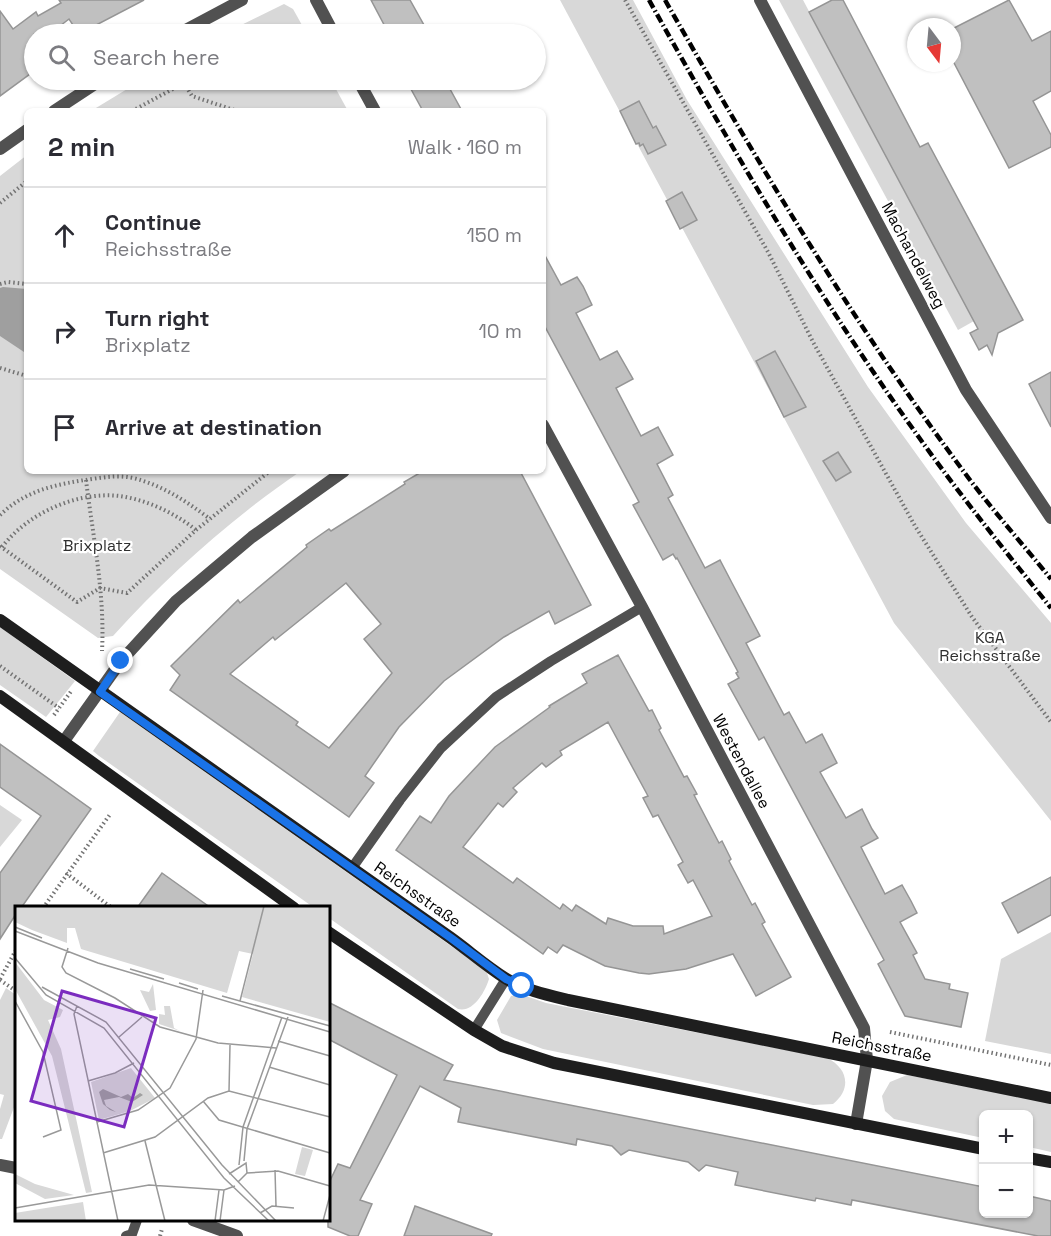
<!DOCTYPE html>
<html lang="en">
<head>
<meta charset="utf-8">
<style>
	:root { --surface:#fff; --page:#f2f2f3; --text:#2b2b33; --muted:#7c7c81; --line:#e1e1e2 }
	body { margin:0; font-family:"Space Grotesk",sans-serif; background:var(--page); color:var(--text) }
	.controls { position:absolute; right:18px; bottom:18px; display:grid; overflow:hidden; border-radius:9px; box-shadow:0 2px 4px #0004 }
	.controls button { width:54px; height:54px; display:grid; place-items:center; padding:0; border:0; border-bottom:2px solid var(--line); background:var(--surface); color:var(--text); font:30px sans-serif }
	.compass { position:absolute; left:907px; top:18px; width:54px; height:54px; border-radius:50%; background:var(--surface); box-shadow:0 2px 4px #0004; rotate:164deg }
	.stop { position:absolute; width:18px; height:18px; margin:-14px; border:4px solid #1a73e8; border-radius:50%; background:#fff }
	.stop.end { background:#1a73e8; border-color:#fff; box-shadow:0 2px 6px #0008 }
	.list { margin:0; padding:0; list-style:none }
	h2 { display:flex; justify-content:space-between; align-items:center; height:78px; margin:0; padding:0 24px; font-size:26px }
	h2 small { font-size:20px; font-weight:400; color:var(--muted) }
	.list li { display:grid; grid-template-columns:39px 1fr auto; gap:18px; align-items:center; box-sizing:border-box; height:96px; padding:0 24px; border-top:2px solid var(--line) }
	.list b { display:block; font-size:22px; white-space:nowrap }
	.list p { margin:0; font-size:20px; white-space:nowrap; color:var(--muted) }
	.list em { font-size:20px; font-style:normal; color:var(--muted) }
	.icon { flex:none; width:33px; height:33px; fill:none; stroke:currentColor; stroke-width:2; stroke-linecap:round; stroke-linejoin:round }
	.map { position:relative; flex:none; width:1051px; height:1236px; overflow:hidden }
	.search { position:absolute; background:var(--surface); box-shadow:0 2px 4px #0004; left:24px; top:24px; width:522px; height:66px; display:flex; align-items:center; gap:15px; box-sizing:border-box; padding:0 21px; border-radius:33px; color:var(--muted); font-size:22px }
	.panel { position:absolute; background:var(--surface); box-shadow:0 2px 4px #0004; left:24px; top:108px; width:522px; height:366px; border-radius:9px }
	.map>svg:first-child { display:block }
	.green { fill:#d8d8d8 }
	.water { fill:#9f9f9f }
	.building { fill:#c0c0c0; stroke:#959595; stroke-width:1.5; fill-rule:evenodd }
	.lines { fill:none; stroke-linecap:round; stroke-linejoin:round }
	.path { stroke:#737373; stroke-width:4; stroke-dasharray:1.5 3; stroke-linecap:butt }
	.lane { stroke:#515151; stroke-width:10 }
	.street { stroke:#515151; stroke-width:12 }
	.secondary { stroke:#1e1e1e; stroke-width:12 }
	.rail { stroke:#000; stroke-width:4.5; stroke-dasharray:9 3 1.5 3; stroke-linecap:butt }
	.route { stroke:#1a73e8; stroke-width:8 }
	.labels { text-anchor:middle; stroke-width:4.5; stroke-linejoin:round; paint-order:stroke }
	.street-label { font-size:16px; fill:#000; stroke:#fff }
	.park-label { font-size:16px; fill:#2f2f2f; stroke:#fff }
	.inset-road { fill:none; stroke:#999; stroke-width:1.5 }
	.view { fill:#7b2cbf; fill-opacity:0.15; stroke:#7b2cbf; stroke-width:3 }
	.inset-edge { fill:none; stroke:#000; stroke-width:3 }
</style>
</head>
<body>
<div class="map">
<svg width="1051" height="1236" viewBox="0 0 1051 1236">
	<rect width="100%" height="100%" fill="#fff"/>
	<!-- green -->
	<g class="green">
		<path d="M560,0H633L687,100L868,387L966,523L1051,623V821L894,623Z"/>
		<path d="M779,0H803L974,321L958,330Z"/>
		<path d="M284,4L293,9L307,34H223Z"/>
		<path d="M142,80H331L348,111H91Z"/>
		<path d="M27,155V471H301C232,518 169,574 113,636L98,638L0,569V176Z"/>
		<path d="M0,627L75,681L46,717L0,685Z"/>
		<path d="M120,712L478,965L487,973L489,979C485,992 473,1013 458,1009L329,918L328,908L313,907L99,756L93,751Z"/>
		<path d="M0,805L22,820L0,847Z"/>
		<path d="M1051,932V1054L985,1041L1001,959Z"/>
		<path d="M6,988L16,995V1102L2,1139H0V1109L4,1095L0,1094V1000Z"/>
		<path d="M520,994L546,1003L827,1058C848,1068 852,1089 833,1104L813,1105L543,1049L501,1033L497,1020L511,996Z"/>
		<path d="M907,1075L1051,1103V1152L1029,1147L1028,1114H984L983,1138L894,1119L885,1111L882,1096L890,1082Z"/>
	</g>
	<!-- water -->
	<path class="water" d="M3,287L27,289V354L0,336V288Z"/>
	<!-- building -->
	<g class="building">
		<path d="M59,0H144L79,34L69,19L51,33L52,34H34V71L0,96V11L13,29L36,12L38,16L61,3Z"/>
		<path d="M371,0H410L429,34H389Z"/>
		<path d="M832,0H843L920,147L928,143L1023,320L998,333L992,355L987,345L979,350L970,333L978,329L809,12Z"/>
		<path d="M1009,0L1032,41L1051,31V91L1033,101L1051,135V147L1009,168L952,59V29Z"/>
		<path d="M406,80H445L462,111H423Z"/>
		<path d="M639,101L653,128L656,126L666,145L648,154L643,144L640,146L639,143L636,144L620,111Z"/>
		<path d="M682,192L697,220L680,229L666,201Z"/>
		<path d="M543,252L561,285L577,277L583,286L592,305L576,313L600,360L617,351L633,379L616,388L641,436L658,427L673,455L657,464L673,495L668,498L705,568L720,560L732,583L760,636L746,643L784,715L789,712L806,743L822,734L837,763L820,772L846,818L862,809L872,829L878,838L861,847L885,894L902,885L911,901L917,913L900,922L917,953L913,955L925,979L950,984L949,989L968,993L961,1027L905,1016L878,964L884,960L764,737L759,740L728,684L739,678L736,673L738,672L677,558L676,559L673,554L663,560L633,505L639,502L543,323Z"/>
		<path d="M775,351L806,407L784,417L756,361Z"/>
		<path d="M1051,372V427L1029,384Z"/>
		<path d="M838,452L851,472L836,481L823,461Z"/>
		<path d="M423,471H520L591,605L555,624L549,611L504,637L444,681L399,727L365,776L374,783L349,817L170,690L180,675L171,666L238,600L240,603L307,547L306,545L329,529L331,531L405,484L404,482ZM346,583L381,624L364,639L392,673L329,748L296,725L298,722L230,674L273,637L275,640Z"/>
		<path d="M618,655L649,711L652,710L661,728L659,730L684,777L687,776L697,794L694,795L719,843L722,841L731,859L729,861L752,905L755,903L765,922L762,924L791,977L756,996L733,954L686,969L649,974L639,973L605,966L563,945L557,953L548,947L543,954L396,850L420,816L431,823L449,796L495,747L550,707L549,706L587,683L582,674ZM608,722L648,796L643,798L653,817L658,815L683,862L678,865L688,883L693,880L712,916L664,934L663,926H633L608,918L606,924L576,905L572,911L563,904L560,909L517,878L513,883L463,847L498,803L503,807L517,792L513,788L528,775L542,763L546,767L562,755L560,751Z"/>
		<path d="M0,744L91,809L21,908H16V914L0,939V873L41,816L0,787Z"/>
		<path d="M162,873L211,908H137Z"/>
		<path d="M1051,877V915L1018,933L1002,903Z"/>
		<path d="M328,1002L453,1065L444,1080L984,1187V1214H1029V1196L1051,1201V1236H1038L852,1200L851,1205L816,1198L815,1201L735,1185L738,1172L706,1165L699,1171L688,1162L629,1150L621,1155L612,1146L577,1139L576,1145L458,1122L461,1108L420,1086L360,1200L372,1204L358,1236H350L328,1227V1185L338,1164L350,1168L397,1075L328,1039Z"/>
		<path d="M415,1206L492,1234L491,1236H404Z"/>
	</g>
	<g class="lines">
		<!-- path -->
		<g class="path">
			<path d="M625,0L768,252L813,342L915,526L972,617L1051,722"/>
			<path d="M171,80L175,88"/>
			<path d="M132,111L184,83L192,96L237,111"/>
			<path d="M0,203L27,181"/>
			<path d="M0,284L8,282L27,284"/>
			<path d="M0,368L27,376"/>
			<path d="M86,480C93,537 105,594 102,651"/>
			<path d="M0,515C26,490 57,484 92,479C106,477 119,475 133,478C162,485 186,501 210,519"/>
			<path d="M0,546L77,602L100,588L127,593L196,530L270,471"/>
			<path d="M2,547C28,513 77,491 120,496C147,500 175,513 196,530"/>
			<path d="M0,666L59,708"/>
			<path d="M54,715L72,690"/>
			<path d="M66,873L112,908"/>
			<path d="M43,908L111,813"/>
			<path d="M0,979L16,950"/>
			<path d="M0,980L16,991"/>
			<path d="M890,1032L1051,1065"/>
			<path d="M160,1236L162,1229"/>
		</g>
		<!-- lane -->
		<g class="lane">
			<path d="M352,868L400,800L441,748L496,697L551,661L642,607"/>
			<path d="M474,1030L506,979"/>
			<path d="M126,1236L132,1234L137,1220"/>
		</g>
		<!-- street -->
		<g class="street">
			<path d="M316,0L334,34"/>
			<path d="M760,0L966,390L1051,518"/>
			<path d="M178,34L242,0"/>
			<path d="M358,80L375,111"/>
			<path d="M54,111L101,80"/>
			<path d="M0,149L27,130"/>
			<path d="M543,425L642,607L864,1028L867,1060L856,1124"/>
			<path d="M64,741L121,661L176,601L252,537L344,471"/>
			<path d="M0,1165L16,1168"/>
			<path d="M193,1220L237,1236"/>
		</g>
		<!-- secondary -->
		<g class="secondary">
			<path d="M0,620L451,938C469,951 486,966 505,978C524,990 547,995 568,1000L1051,1098"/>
			<path d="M0,696L294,908"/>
			<path d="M328,932L474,1030L502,1046L554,1063L984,1149"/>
			<path d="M1028,1158L1051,1162"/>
		</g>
		<!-- rail -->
		<g class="rail">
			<path d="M649,0C732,149 818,297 918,436C960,495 1005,551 1051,608"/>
			<path d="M665,0C759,165 856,328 970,480C996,514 1024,546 1051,579"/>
		</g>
	</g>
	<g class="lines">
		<!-- route -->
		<path class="route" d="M121,661L100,692L451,938L506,979L522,986"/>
	</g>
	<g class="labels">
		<!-- street labels -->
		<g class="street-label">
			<text transform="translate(914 255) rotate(62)" y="6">Machandelweg</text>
			<text transform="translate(742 761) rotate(62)" y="6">Westendallee</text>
			<text transform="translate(418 894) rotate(35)" y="6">Reichsstraße</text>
			<text transform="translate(882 1046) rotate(11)" y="6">Reichsstraße</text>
		</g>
		<!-- park labels -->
		<g class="park-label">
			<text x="97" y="551">Brixplatz</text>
			<text x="990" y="643">KGA<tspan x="990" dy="18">Reichsstraße</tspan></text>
		</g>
	</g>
	<!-- overview -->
	<g transform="translate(15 906)">
		<rect width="315" height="315" fill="#fff"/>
		<path d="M0,0H315V116L227,91L238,48L224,45L212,87L66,43L60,22H52V37L17,24L0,16ZM0,56L29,94L48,104L45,111L33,114L46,143L77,286L71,287L37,150L0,83ZM138,78L141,104L135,105L125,84L134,86ZM149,100H155L159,122L165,125L144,118V108L150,109ZM116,162L140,192L115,205L84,214L76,176ZM287,241L298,244L290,270L280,268ZM0,268L20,278L59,289L30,293L0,277ZM68,296L71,315H0V307Z" fill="#d8d8d8"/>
		<path d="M88,183L106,191L113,188L118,192L125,187L128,189L117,196L104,191L89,194L91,200L101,206L95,204L88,198L84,186Z" fill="#9f9f9f"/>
		<path class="inset-road" d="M0,21L27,32M0,25L83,57L315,126M53,42L47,61L51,67L100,92L145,121L203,137L261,142M0,52L31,89L89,122L209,272L254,315M115,63L149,73M164,77L183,83M27,81L91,116L207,259L261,315M207,90L315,120M0,95L28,146L46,224L28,231M225,95L249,0M62,100L59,108L103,315M104,131L127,111M263,135L315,150M254,161L315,179M73,175L100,167L119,157M214,185L215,139M188,195L204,214L315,247M82,216L123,204L155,182L181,133L188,84M130,235L150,315M88,247L140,231L193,192L214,185L315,211M229,255L232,223L273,111M224,259L228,221L267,111M260,264L261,300M232,267L263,265L315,280M214,268L231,257L232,267L223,276M0,302L134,279L209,284L220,280M245,307L257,300L279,302M200,315L204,284M205,315L209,284M308,315L315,289"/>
		<path class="view" d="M47,85L141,112L109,221L16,195Z"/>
		<rect width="315" height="315" class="inset-edge"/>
	</g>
</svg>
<div class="controls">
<button>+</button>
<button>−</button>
</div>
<svg class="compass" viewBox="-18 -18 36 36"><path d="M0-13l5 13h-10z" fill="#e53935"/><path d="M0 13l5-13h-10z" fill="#7c7c81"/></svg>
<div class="stop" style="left:522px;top:986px"></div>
<div class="stop end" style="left:121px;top:661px"></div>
<div class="search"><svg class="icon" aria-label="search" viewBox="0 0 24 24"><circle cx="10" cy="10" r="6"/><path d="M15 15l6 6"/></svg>Search here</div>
<section class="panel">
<h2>2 min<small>Walk · 160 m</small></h2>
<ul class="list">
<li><svg class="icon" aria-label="ahead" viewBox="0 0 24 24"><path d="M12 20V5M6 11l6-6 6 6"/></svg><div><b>Continue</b><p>Reichsstraße</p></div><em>150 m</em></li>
<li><svg class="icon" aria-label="right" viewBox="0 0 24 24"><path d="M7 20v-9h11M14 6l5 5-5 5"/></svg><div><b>Turn right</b><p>Brixplatz</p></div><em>10 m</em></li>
<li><svg class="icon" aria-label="arrive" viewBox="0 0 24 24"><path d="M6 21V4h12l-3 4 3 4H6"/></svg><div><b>Arrive at destination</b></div></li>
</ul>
</section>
</div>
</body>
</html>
